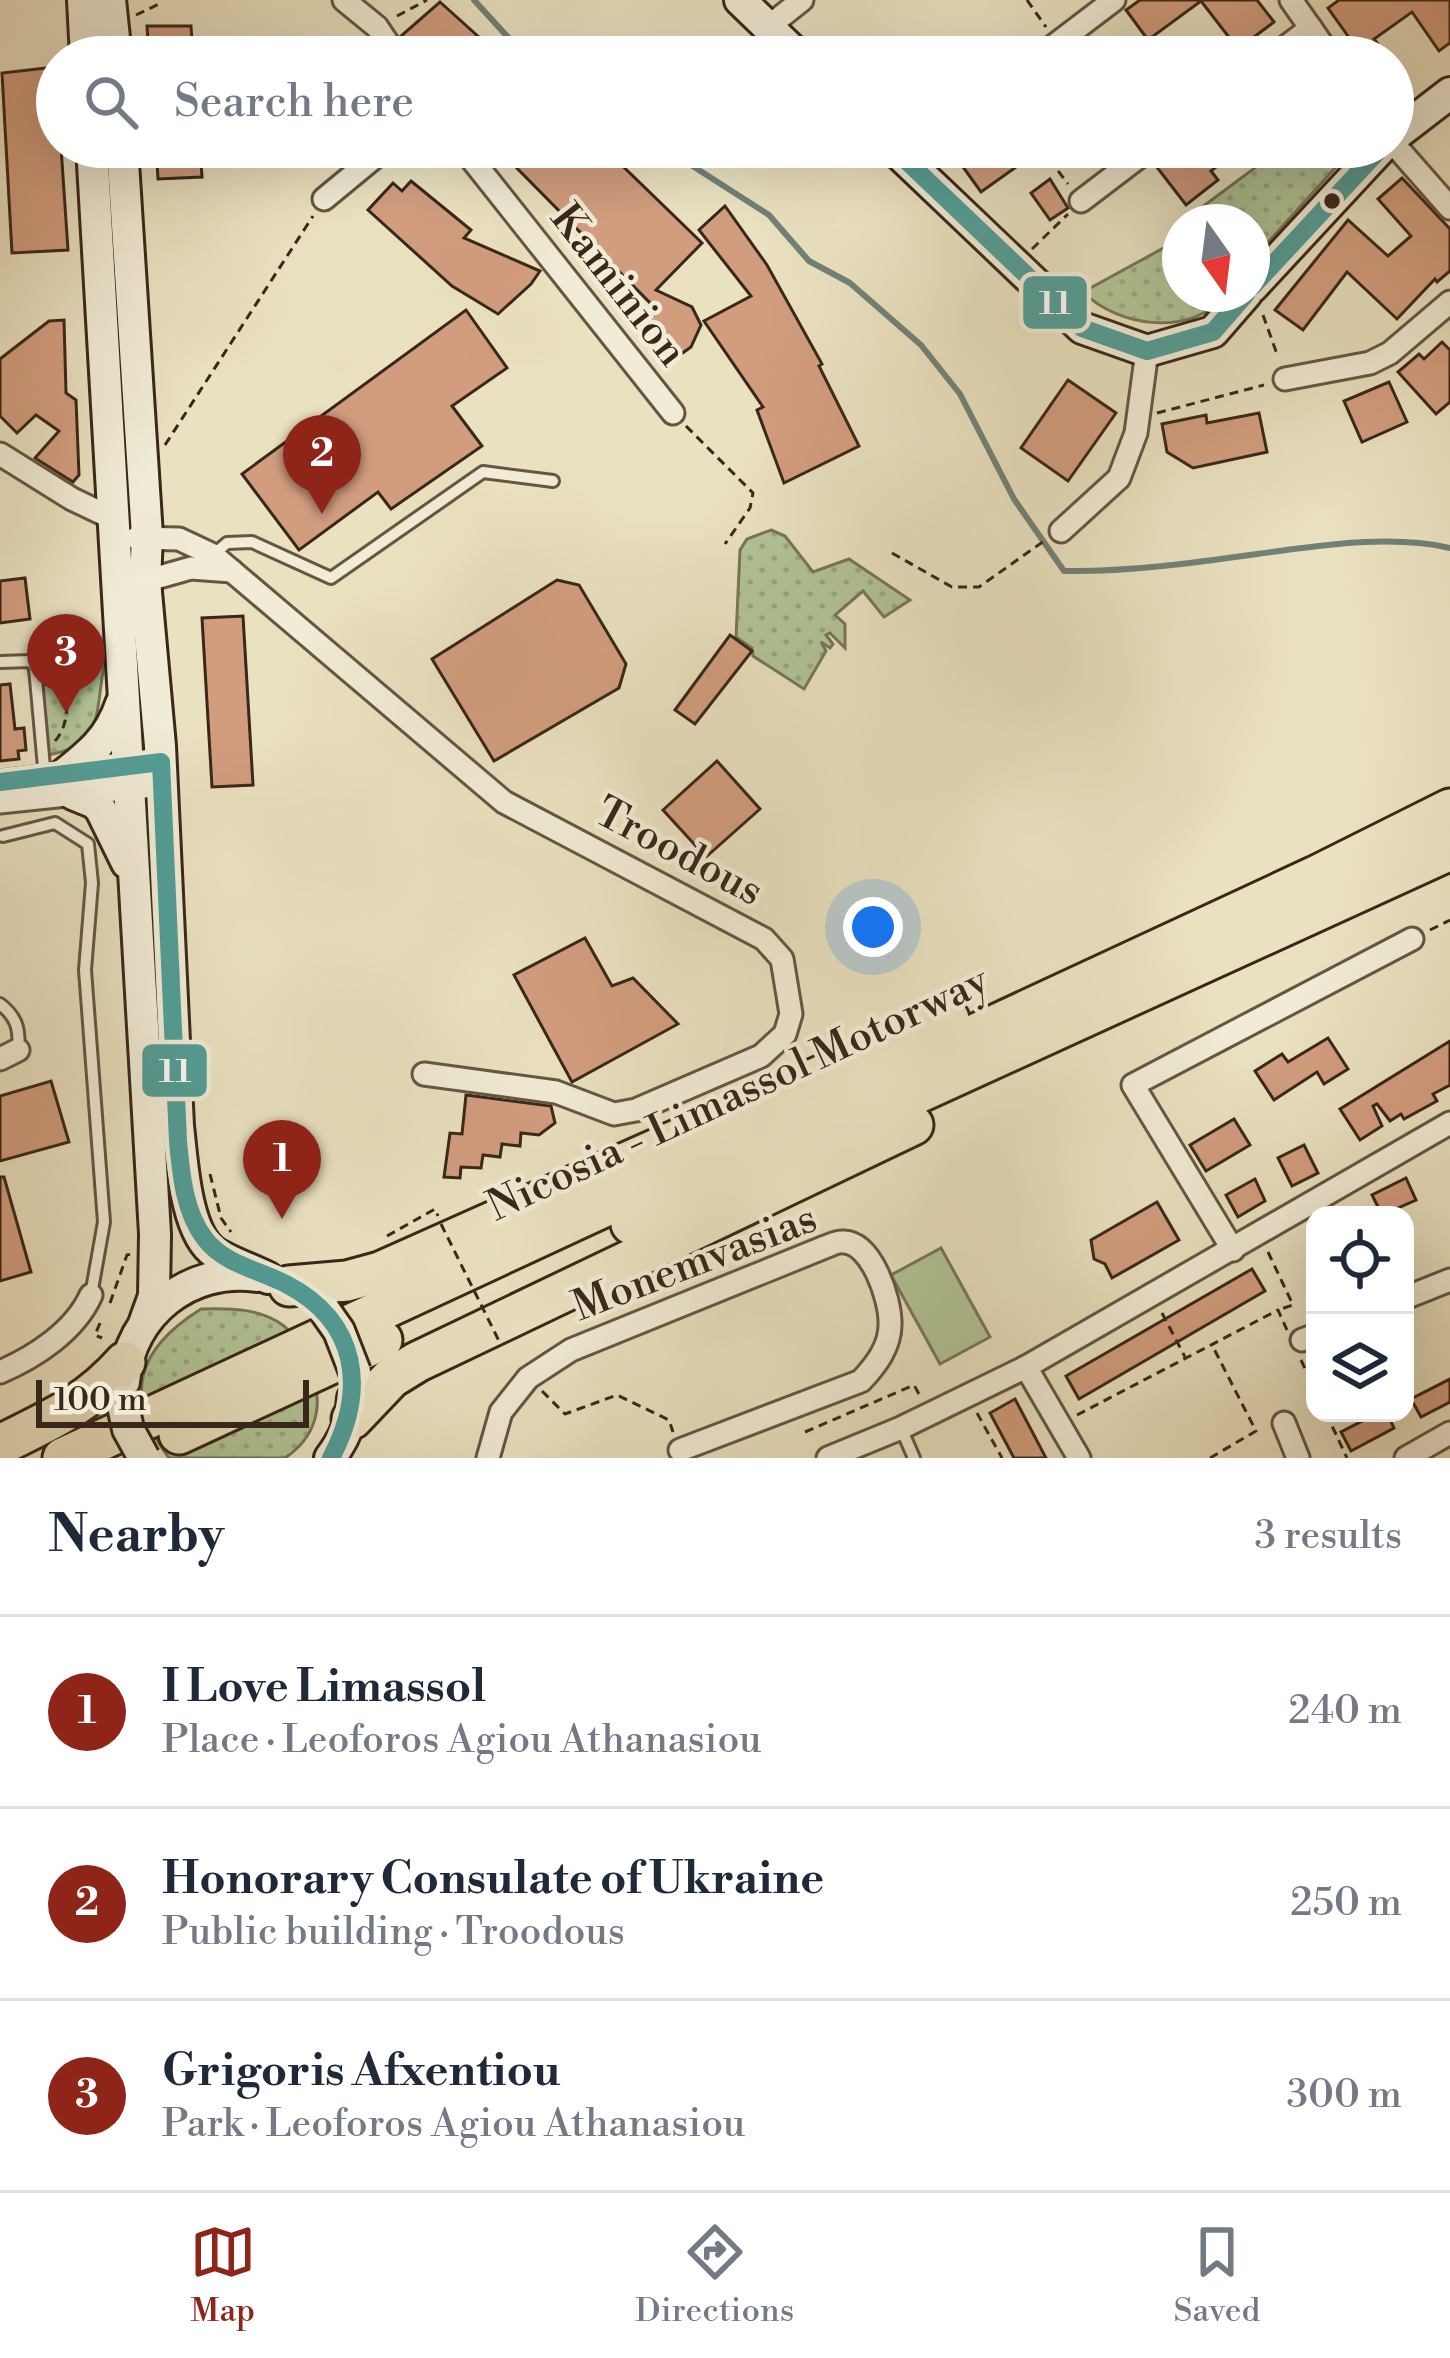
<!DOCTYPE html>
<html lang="en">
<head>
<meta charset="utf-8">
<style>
	:root { --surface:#fff; --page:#f6f6f7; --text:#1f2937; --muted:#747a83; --line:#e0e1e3; --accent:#8f2418 }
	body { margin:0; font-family:"Libre Bodoni",serif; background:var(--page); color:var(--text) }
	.controls { position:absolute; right:36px; bottom:36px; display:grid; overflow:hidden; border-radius:24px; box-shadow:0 12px 48px #0002 }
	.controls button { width:108px; height:108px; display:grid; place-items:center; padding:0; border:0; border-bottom:3px solid var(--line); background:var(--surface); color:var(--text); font:60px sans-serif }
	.compass { position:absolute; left:1162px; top:204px; width:108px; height:108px; border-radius:50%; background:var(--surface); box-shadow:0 12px 48px #0002; rotate:166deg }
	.scale { position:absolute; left:36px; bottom:30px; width:273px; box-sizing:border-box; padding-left:12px; border:6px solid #392719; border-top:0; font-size:33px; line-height:42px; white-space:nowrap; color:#392719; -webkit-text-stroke:9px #f1ecd6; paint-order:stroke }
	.you { position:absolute; left:873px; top:927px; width:42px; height:42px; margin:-30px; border:9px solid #fff; border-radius:50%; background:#1a73e8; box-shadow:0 0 0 18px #1a73e833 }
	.badge { display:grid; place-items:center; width:78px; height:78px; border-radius:50%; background:var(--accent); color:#fff; font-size:39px; font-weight:700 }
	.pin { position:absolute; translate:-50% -99px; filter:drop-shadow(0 3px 6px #0008) }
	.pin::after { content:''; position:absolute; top:63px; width:42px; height:36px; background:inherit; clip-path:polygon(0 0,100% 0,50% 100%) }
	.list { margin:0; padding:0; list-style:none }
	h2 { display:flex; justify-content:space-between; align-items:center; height:156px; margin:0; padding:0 48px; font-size:51px }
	h2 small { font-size:39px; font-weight:400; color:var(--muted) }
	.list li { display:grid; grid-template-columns:78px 1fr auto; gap:36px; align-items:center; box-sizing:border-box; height:192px; padding:0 48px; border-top:3px solid var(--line) }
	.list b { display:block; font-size:45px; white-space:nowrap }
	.list p { margin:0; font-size:39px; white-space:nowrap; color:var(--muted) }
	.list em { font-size:39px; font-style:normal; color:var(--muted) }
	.icon { flex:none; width:66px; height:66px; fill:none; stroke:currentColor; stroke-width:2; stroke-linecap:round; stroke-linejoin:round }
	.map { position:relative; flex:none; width:1450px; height:1458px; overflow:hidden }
	.search { position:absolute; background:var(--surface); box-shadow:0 12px 48px #0002; left:36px; right:36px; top:36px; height:132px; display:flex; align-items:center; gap:30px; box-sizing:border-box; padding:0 42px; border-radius:66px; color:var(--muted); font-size:45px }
	.sheet { height:732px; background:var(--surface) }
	nav { display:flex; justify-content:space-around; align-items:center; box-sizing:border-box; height:168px; border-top:3px solid var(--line); background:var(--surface); font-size:33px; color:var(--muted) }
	nav a { display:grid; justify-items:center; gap:6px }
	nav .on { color:var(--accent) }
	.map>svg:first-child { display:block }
	.grass { fill:url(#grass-dots); stroke:#767658; stroke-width:3 }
	.pitch { fill:#b2c496; stroke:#767658; stroke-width:3 }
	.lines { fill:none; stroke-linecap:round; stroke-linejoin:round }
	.stream { stroke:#728177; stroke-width:6 }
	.building { fill:#d29d7f; stroke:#392719; stroke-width:3 }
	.lane-casing { stroke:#655643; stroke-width:16 }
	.street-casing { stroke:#655643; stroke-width:27 }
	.secondary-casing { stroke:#392719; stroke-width:36 }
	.highway-casing { stroke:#392719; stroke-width:45 }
	.path { stroke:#392719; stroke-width:3; stroke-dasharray:9 6; stroke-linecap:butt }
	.lane { stroke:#f1ecd6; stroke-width:10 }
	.street { stroke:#f1ecd6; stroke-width:21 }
	.secondary { stroke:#f1ecd6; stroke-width:30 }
	.highway { stroke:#eae1c0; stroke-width:39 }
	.secondary-bridge-casing { stroke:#392719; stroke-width:36; stroke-linecap:butt }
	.path-bridge { stroke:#392719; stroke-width:3; stroke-dasharray:9 6; stroke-linecap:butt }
	.secondary-bridge { stroke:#f1ecd6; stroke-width:30 }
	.bus-1-casing { stroke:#f1ecd6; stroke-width:27 }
	.bus-1 { stroke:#529e98; stroke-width:18 }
	.bus-dot { fill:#392719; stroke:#f1ecd6; stroke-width:4.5 }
	.labels { text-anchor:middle; stroke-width:9; stroke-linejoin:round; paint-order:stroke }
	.street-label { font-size:42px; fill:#392719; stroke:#f1ecd6 }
	.line-badge { stroke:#f1ecd6; stroke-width:4.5 }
	.badge-label { font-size:33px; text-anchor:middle; font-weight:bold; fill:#fff }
</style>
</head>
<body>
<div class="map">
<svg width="1450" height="1458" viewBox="0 0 1450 1458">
	<defs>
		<pattern id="grass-dots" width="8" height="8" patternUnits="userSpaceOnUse" patternTransform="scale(3)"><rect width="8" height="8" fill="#b2c496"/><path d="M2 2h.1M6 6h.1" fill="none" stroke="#9aa881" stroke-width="1.8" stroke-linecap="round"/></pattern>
	</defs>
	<rect width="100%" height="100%" fill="#eae1c0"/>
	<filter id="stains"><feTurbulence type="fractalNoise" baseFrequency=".00167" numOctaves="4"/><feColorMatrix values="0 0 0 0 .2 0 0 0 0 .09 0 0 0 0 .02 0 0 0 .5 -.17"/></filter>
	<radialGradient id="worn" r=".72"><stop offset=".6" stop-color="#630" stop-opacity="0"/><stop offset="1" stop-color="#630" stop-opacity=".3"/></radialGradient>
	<!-- grass -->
	<g class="grass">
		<path d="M1283,147H1354L1252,260V222H1182Z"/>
		<path d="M1180,239V294H1226C1193,338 1118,327 1083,292Z"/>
		<path d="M771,530L785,536L813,572L849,559L910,600L884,617L863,591L835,615L845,624V648L830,633L826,635L833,644L830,648L821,642L826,651L804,689L753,656L752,648L736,637L740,550L747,539Z"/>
		<path d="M94,641L106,656C93,711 109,748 40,756L32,653Z"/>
		<path d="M201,1309C228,1308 261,1308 284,1326C294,1334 299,1347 305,1358C325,1394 322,1433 285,1458H169C122,1395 137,1349 201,1309Z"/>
	</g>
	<!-- pitch -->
	<path class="pitch" d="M941,1248L990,1337L940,1364L891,1275Z"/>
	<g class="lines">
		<!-- stream -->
		<g class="stream">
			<path d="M474,0L526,57"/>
			<path d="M663,147L769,215L809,261L850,283L921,345L960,394L1014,499L1064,571C1128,572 1193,563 1257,554C1319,546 1388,534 1450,548"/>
		</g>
	</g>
	<!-- building -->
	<g class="building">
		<path d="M1140,0H1257L1274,22L1238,49L1201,1L1148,40L1126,10Z"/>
		<path d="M1339,0H1450V43L1439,51L1412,12L1374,39L1388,57H1363L1328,8Z"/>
		<path d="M440,2L501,57H413L401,36Z"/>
		<path d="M147,26H191L193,57H149Z"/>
		<path d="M55,67L57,147H61L68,250L12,253L2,73Z"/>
		<path d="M156,147H200L202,177L158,179Z"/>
		<path d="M496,147H603L702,243L656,290L692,307L701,325L691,347L677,357L647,345L641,332L651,304Z"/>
		<path d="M991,147H1012L1023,162L981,192L963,167Z"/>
		<path d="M1181,147H1241L1211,171L1218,180L1186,205L1156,166Z"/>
		<path d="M1402,178L1450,229V271L1437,282L1435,279L1397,319L1347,272L1303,330L1275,310L1348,220L1388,256L1411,236L1378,199Z"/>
		<path d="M1050,179L1068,208L1050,220L1031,193Z"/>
		<path d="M411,181L471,230L464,238L540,271L531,284L498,314L452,286L368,210L393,183L402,191Z"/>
		<path d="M725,206L767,265L822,364L819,366L859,446L784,483L757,410L763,407L704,321L751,296L699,230Z"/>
		<path d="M466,310L507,368L452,406L482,446L391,509L378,492L299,550L242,474Z"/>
		<path d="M64,320L66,393L76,400L79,475L73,482L35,458L59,431L36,415L17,433L0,416V359L49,321Z"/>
		<path d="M1442,342L1450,350V402L1436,414L1398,372L1419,354L1424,359Z"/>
		<path d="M1068,380L1116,413L1068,481L1021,448Z"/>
		<path d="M1389,382L1407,422L1362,442L1344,401Z"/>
		<path d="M1259,413L1267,452L1193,468L1167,452L1162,424L1206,415L1207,423Z"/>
		<path d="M25,578L30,619L0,623V581Z"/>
		<path d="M557,580L579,585L626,664L619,688L494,761L432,659Z"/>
		<path d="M243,616L253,785L212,787L202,618Z"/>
		<path d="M730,635L752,651L695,724L675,710Z"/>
		<path d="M10,684L15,729L24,728L26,750L18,751L19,759L0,761V685Z"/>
		<path d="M717,761L760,809L706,857L663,810Z"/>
		<path d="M585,938L612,986L633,978L678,1024L572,1082L514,975Z"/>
		<path d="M1328,1038L1348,1069L1324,1084L1317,1072L1274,1100L1255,1071L1282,1054L1288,1062Z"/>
		<path d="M1450,1041V1085L1433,1094L1437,1101L1404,1119L1401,1114L1390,1121L1377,1104L1373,1106L1382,1126L1360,1140L1340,1109Z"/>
		<path d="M51,1081L69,1142L0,1161V1096Z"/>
		<path d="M466,1095L551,1106L555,1123L539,1135L521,1133L520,1146L502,1144L500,1157L483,1155L481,1168L461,1167L460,1178L444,1177L450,1133L462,1134Z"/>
		<path d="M1234,1119L1250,1145L1206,1171L1190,1145Z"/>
		<path d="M1304,1145L1318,1173L1292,1186L1278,1158Z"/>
		<path d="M0,1177H4L31,1272L0,1281Z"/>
		<path d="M1406,1178L1416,1200L1382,1215L1372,1195Z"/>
		<path d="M1255,1179L1265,1201L1238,1217L1226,1195Z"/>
		<path d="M1157,1202L1179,1240L1112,1278L1105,1264L1094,1259L1091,1240Z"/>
		<path d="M1252,1269L1265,1291L1079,1399L1066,1376Z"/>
		<path d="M1450,1379V1402L1421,1417L1411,1399Z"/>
		<path d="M1015,1399L1046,1458H1014L990,1413Z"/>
		<path d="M1378,1413H1387L1394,1428L1351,1451L1341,1432Z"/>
	</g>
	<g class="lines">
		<!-- lane casing -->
		<g class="lane-casing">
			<g id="lane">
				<path d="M213,555L227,543L252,542L331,578L483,472L553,481"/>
				<path d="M0,662L31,661L35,668L45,778"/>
				<path d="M3,836L55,823L88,844L92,883L85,970L104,1222L91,1295"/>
				<path d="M0,1004C17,1017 20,1030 18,1050"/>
				<path d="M901,1428L914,1458"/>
			</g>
		</g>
		<!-- street casing -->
		<g class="street-casing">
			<g id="street">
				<path d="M344,0L377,27L397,57"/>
				<path d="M1291,0L1331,57"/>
				<path d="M768,27L802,0"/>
				<path d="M1039,57L1114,0"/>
				<path d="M1272,57L1311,28"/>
				<path d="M1393,143L1450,208"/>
				<path d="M462,147L673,413"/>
				<path d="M324,199L387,147"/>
				<path d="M1081,201L1152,147"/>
				<path d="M1285,379L1370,363L1390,353L1450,302"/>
				<path d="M0,454L72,499L112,518"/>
				<path d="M1061,531L1119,478L1136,433L1147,351"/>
				<path d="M136,538L179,539L213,555L504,802L764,939L782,959L791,1014L785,1034L761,1056L636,1110L614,1114L556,1092L424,1074"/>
				<path d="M145,581L191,568L232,571"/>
				<path d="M0,782L161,762"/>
				<path d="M0,802L162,785"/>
				<path d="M0,1059L18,1050"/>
				<path d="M1233,1250L1133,1085L1412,939"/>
				<path d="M1405,1298L1450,1280"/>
				<path d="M1302,1340L1315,1335"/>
				<path d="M1026,1367L1079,1458"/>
				<path d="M0,1372C35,1357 75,1331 91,1295"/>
				<path d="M1284,1423L1298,1458"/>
				<path d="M488,1458L501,1412L528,1378L571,1350L825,1247C831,1245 837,1241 844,1242C872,1243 890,1299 890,1322C891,1346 876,1365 861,1381L680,1450"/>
				<path d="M828,1458L901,1428L1026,1367L1450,1123"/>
				<path d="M1406,1458L1450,1433"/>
			</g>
		</g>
		<!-- secondary casing -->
		<g class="secondary-casing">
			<g id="secondary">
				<path d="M83,0L86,57"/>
				<path d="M110,0L116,57"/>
				<path d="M740,0L799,57"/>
				<path d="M1393,137L1450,93"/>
				<path d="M92,147L155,1234L154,1296L145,1321"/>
				<path d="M122,147L147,536L145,581L160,746L178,1126C182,1159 185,1233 215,1253C231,1263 251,1269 268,1278"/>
				<path d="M892,147L1082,328L1147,351L1213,332L1246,294"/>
				<path d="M1252,287L1382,147"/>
				<path d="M62,776C90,754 109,739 121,704"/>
				<path d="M73,794L95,803L101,810L127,863"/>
				<path d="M124,1382C129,1314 190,1266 257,1276"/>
				<path d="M330,1458C345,1438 351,1423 353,1398"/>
			</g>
		</g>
		<!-- highway casing -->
		<g class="highway-casing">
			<g id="highway">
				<path d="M631,1224L1450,850"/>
				<path d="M289,1286L347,1281L380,1272L949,1019"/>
				<path d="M352,1419L391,1378L417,1362L913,1125"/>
				<path d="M179,1434L382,1340"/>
				<path d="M0,1445C50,1420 87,1405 125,1362"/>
				<path d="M63,1458L1316,876L1450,809"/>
			</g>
		</g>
		<!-- path -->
		<g class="path">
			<path d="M1027,0L1046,27"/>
			<path d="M136,15L159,4L158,0"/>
			<path d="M397,16L427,0"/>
			<path d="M1040,147L1068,184"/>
			<path d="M1032,249L1068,214"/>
			<path d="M1263,315L1278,357"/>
			<path d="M1157,413L1264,385"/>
			<path d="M686,426L753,493L750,508L725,544"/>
			<path d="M165,445L313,216"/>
			<path d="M892,553L952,587H979L1044,541"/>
			<path d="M55,741C69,725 65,709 70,690C74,675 84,665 94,654"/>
			<path d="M1430,930L1450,920"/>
			<path d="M210,1174L221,1218L231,1232"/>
			<path d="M387,1236L435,1209L438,1216"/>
			<path d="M1268,1252L1293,1305L1278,1310"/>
			<path d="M110,1303L127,1255L132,1254"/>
			<path d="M1162,1313L1185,1357"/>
			<path d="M100,1323L95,1335L102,1338"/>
			<path d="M1301,1360L1315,1390"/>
			<path d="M542,1391L565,1414L617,1395L669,1420L673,1432"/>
			<path d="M977,1413L1002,1458"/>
			<path d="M1326,1413L1347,1458"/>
			<path d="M1077,1415L1278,1310L1287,1330"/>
			<path d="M805,1432L914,1385L920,1396"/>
			<path d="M1210,1458L1256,1431L1212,1345"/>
		</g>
		<!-- lane -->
		<use href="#lane" class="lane"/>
		<!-- street -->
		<use href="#street" class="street"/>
		<!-- secondary -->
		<use href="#secondary" class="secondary"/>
		<!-- highway -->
		<use href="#highway" class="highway"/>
		<!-- secondary-bridge casing -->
		<g class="secondary-bridge-casing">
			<g id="secondary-bridge">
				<path d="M325,1311L339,1331L355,1372"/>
				<path d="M122,1401L128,1429L144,1458"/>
			</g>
		</g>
		<!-- path-bridge -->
		<path class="path-bridge" d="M441,1224L501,1345"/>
		<!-- secondary-bridge -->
		<use href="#secondary-bridge" class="secondary-bridge"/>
		<!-- bus-1 casing -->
		<g class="bus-1-casing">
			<g id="bus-1">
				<path d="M892,147L1082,328L1147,351L1213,332L1246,294"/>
				<path d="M1252,287L1382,147"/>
				<path d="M0,782L161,762L178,1141C181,1173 184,1212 205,1239C224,1264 259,1270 286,1284C359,1322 367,1390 331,1458"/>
			</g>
		</g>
		<!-- bus-1 -->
		<use href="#bus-1" class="bus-1"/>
	</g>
	<!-- markers -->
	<circle class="bus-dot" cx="1332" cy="201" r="10"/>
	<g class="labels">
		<!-- street labels -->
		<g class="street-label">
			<text transform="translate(620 284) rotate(52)" y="15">Kaminion</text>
			<text transform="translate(680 850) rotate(28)" y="15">Troodous</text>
			<text transform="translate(737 1092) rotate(-25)" y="15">Nicosia - Limassol Motorway</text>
			<text transform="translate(694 1261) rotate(-21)" y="15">Monemvasias</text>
		</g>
	</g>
	<g class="line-badge">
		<rect x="1021" y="274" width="68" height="57" rx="12" fill="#529e98"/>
		<rect x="140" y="1042" width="69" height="57" rx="12" fill="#529e98"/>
	</g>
	<g class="badge-label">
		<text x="1055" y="314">11</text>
		<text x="175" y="1082">11</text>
	</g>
	<rect width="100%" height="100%" filter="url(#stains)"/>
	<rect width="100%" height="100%" fill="url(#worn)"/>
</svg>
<div class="controls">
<button><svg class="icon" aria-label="locate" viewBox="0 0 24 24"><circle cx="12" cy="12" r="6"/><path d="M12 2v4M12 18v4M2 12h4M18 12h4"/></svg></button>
<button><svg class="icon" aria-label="layers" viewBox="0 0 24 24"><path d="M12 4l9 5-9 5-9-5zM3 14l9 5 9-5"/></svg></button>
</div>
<svg class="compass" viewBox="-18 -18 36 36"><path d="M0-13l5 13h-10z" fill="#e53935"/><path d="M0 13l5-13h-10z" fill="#747a83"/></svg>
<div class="scale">100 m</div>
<div class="you"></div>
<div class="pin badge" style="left:282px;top:1219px">1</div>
<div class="pin badge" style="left:322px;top:514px">2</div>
<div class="pin badge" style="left:66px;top:713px">3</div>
<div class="search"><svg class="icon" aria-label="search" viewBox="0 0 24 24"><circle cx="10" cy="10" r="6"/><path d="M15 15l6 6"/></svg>Search here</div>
</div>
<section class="sheet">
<h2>Nearby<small>3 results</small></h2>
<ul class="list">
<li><span class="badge">1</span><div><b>I Love Limassol</b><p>Place · Leoforos Agiou Athanasiou</p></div><em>240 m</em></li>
<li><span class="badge">2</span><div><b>Honorary Consulate of Ukraine</b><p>Public building · Troodous</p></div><em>250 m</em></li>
<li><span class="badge">3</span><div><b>Grigoris Afxentiou</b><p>Park · Leoforos Agiou Athanasiou</p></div><em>300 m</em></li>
</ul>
</section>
<nav>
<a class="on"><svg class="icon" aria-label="map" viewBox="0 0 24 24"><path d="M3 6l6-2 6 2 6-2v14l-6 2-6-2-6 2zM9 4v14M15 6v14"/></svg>Map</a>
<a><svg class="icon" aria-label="directions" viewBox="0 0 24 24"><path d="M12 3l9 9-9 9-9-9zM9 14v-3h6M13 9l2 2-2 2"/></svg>Directions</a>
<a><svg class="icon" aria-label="saved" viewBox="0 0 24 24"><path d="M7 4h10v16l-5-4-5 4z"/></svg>Saved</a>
</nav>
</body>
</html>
